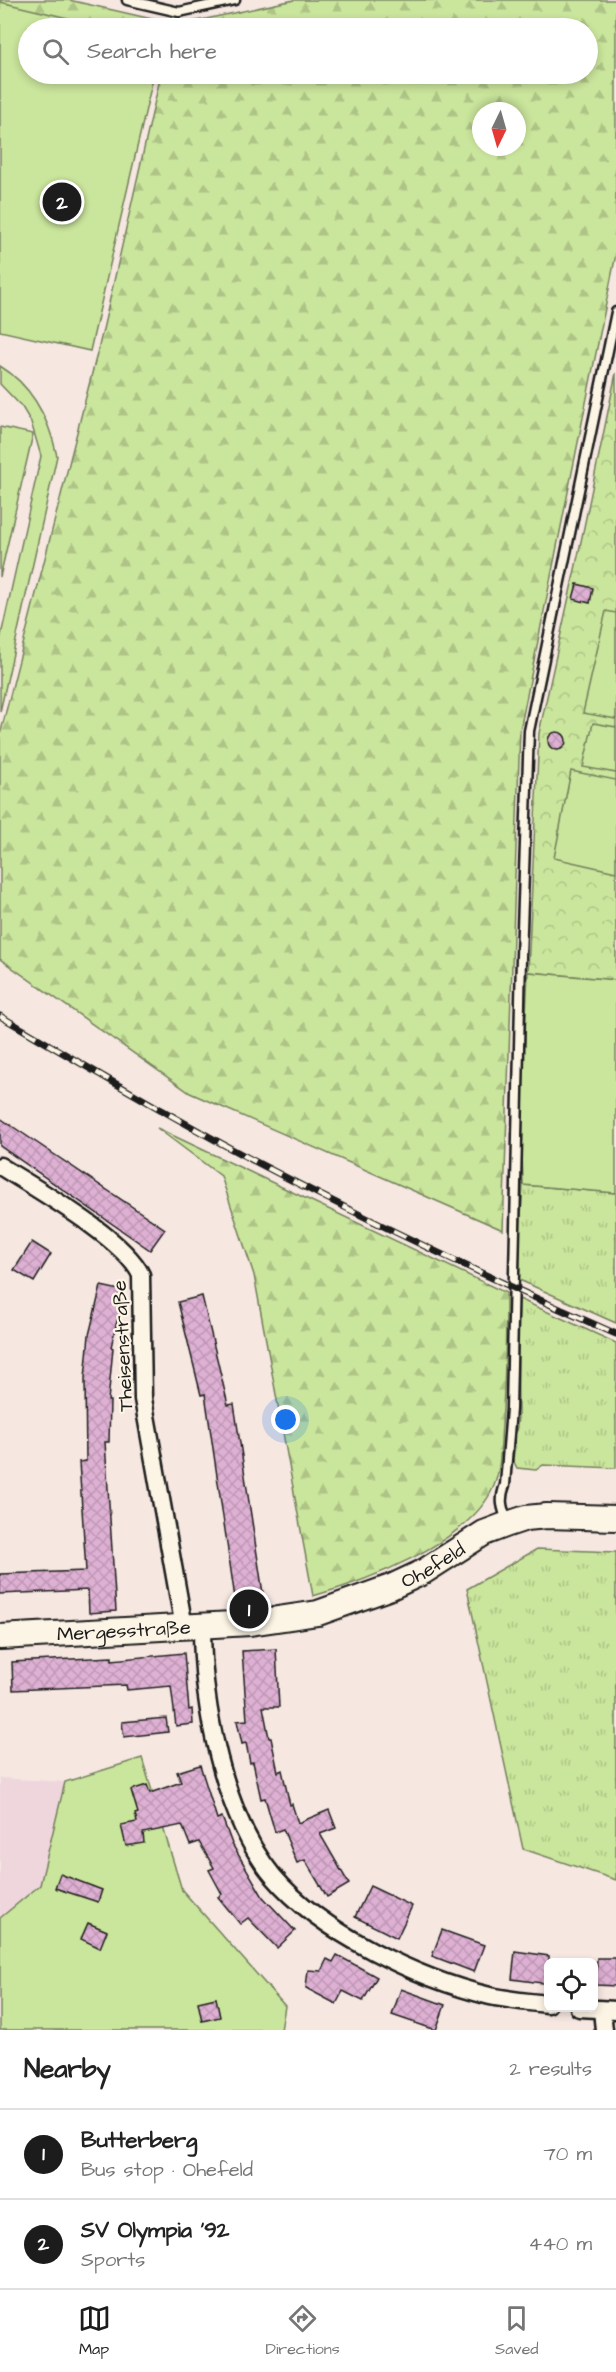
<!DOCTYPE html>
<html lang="en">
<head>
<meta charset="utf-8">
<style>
	:root { --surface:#fff; --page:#f2f2f2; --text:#222; --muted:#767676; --line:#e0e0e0; --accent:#1c1c1c }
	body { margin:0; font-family:"Architects Daughter",sans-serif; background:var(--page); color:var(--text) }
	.controls { position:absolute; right:18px; bottom:18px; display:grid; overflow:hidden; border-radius:9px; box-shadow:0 3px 9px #0003 }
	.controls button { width:54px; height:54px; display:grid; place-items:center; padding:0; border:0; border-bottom:2px solid var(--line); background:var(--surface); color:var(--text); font:30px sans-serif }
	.compass { position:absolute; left:472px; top:102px; width:54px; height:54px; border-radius:50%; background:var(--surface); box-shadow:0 3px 9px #0003; rotate:185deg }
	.you { position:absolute; left:286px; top:1420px; width:21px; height:21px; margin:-15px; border:4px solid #fff; border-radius:50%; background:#1a73e8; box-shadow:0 0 0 9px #1a73e833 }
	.badge { display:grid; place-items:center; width:39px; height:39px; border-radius:50%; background:var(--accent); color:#fff; font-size:20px; font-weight:700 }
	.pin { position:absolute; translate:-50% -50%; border:3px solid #fff; box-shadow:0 2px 6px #0006 }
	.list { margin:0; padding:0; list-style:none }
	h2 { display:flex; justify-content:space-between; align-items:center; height:78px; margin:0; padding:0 24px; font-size:26px }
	h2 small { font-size:20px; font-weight:400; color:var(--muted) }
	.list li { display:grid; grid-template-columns:39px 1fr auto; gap:18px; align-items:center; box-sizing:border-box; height:90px; padding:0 24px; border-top:2px solid var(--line) }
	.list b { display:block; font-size:22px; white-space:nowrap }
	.list p { margin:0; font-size:20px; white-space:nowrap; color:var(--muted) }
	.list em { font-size:20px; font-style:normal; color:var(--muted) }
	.icon { flex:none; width:33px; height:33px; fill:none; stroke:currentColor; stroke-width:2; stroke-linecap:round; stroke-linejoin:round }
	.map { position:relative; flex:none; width:616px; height:2030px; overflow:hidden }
	.search { position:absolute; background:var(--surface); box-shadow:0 3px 9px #0003; left:18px; right:18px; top:18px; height:66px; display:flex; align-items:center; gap:15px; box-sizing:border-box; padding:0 21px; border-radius:33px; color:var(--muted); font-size:22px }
	.sheet { height:258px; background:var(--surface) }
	nav { display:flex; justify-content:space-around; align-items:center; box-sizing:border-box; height:84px; border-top:2px solid var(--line); background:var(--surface); font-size:16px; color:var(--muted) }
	nav a { display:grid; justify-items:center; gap:3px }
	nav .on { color:var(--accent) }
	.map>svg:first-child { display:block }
	.built { fill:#efd6dd }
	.grass { fill:url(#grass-tufts); stroke:#73805c; stroke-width:1.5 }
	.forest { fill:url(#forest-firs); stroke:#73805c; stroke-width:1.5; fill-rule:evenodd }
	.park { fill:url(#park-crowns); stroke:#73805c; stroke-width:1.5 }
	.garden { fill:#cae59c; stroke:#73805c; stroke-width:1.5 }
	.building { fill:url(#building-cross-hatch); stroke:#1c1c1c; stroke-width:1.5 }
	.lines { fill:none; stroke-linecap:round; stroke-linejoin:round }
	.lane-casing { stroke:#1c1c1c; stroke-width:13 }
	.street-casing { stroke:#1c1c1c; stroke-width:21 }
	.secondary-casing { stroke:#1c1c1c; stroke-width:28 }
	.lane { stroke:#fcf5e5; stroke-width:8 }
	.street { stroke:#fcf5e5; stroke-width:16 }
	.secondary { stroke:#fcf5e5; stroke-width:24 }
	.rail-casing { stroke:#1c1c1c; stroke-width:7 }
	.rail { stroke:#fcf5e5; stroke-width:4.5; stroke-dasharray:14; stroke-linecap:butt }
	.labels { text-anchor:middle; stroke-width:4.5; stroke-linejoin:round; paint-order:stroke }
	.street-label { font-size:20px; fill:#1c1c1c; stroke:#fcf5e5 }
</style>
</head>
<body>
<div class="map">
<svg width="616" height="2030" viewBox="0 0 616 2030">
	<defs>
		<pattern id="grass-tufts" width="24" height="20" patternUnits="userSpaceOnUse" patternTransform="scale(1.5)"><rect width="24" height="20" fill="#cae59c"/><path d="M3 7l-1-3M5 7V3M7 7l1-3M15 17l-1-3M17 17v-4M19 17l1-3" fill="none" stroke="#adc486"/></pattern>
		<pattern id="forest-firs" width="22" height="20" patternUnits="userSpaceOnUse" patternTransform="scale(1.5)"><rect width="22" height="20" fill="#cae59c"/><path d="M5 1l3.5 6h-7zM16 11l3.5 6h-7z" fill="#adc486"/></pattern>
		<pattern id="park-crowns" width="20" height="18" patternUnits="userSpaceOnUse" patternTransform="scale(1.5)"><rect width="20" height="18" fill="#cae59c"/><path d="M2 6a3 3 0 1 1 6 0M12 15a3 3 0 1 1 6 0" fill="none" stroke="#adc486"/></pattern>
		<pattern id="building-cross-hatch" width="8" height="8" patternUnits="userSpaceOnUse" patternTransform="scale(1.5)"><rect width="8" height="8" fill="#deb0d3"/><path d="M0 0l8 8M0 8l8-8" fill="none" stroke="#be97b5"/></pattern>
	</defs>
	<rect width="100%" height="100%" fill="#f6e7e1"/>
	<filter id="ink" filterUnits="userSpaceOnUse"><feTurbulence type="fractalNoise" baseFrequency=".0167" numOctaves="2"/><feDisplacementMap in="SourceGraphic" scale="12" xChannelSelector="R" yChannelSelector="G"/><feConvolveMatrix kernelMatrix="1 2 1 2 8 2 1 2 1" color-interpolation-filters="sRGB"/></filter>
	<g filter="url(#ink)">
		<!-- built -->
		<path class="built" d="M0,1778L65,1782L40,1885L0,1918Z"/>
		<!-- grass -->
		<g class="grass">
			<path d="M523,1185L616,1193V1323L517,1279Z"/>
			<path d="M517,1298L616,1343V1468L543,1465L536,1470L517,1468L513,1460L518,1417Z"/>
			<path d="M537,1549L616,1552V1880L523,1849L467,1589Z"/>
		</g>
		<!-- forest -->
		<g class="forest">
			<path d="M0,0H69L178,25L294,0H616V254L520,730L503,1230L190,1093L0,959V735L102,334L161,74H588V28H54L0,16ZM481,111H517V147H481Z"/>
			<path d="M157,1128L506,1293C506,1337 505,1381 502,1425C500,1448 502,1472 491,1492C464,1544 367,1581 313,1596L254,1275L221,1176Z"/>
		</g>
		<!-- park -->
		<path class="park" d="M616,373V980L528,972L539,733L578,556Z"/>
		<!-- garden -->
		<g class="garden">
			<path d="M0,2L110,28H28V74H154L90,351L0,331Z"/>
			<path d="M0,366C33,386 49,419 57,456L0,712V640L41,456L31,422L22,407L0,384Z"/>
			<path d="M0,427L33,434L0,577Z"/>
			<path d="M606,611L616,613V719L583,713Z"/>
			<path d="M593,723L616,727V773L583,767Z"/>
			<path d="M571,771L616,780V872L554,858Z"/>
			<path d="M528,972L616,980V1193L523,1185L521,1120Z"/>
			<path d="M142,1758L182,1890L285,2006L281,2030H0V1918L40,1885L65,1782Z"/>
		</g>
		<!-- building -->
		<g class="building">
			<path d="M577,584L593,588L590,603L573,599Z"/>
			<circle cx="557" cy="741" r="9"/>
			<path d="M0,1118L165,1229L150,1250L0,1146Z"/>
			<path d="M32,1242L51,1254L34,1282L14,1270Z"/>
			<path d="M101,1286L124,1291L111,1347L113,1348L108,1401H110L109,1442H105L116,1611L89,1613L88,1590L0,1594V1574L86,1571L79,1462L86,1461L85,1378L89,1335Z"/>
			<path d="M202,1296L228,1405L234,1404L264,1600L236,1605L205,1394L201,1395L178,1302Z"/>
			<path d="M276,1649L279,1707H263L269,1738H271L278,1772L282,1770L290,1805L292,1804L298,1823L329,1810L336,1828L320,1834L349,1884L327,1897L305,1860L297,1863L283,1829L275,1832L265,1798L261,1799L253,1762L250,1763L246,1743L242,1744L237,1721L247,1720L242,1651Z"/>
			<path d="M184,1653L189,1710L192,1709L193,1724L176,1726L171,1686L127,1690L126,1685L13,1690L12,1662L112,1657V1660Z"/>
			<path d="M166,1718L168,1732L124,1737L122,1722Z"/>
			<path d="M200,1765L217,1819L222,1817L232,1844L263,1897L295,1931L277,1948L248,1918L240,1924L218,1897L222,1894L209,1870L214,1868L199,1842L190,1845L182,1825L143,1833L144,1843L126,1846L121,1825L137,1822L135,1814L138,1813L131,1790L147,1785L150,1793L181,1782L177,1772Z"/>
			<path d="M60,1874L102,1890L98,1902L55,1888Z"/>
			<path d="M370,1886L412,1906L397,1938L355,1917Z"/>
			<path d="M88,1923L107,1931L100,1948L81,1939Z"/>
			<path d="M442,1930L484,1945L474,1972L432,1956Z"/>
			<path d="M515,1951L549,1956V1984L512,1979Z"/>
			<path d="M337,1955L377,1977L363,2001L343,1991L336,2004L306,1988L308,1970L321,1971L327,1959L333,1962Z"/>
			<path d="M597,1958H616V1986L596,1985Z"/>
			<path d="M401,1989L445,2005L436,2030L392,2015Z"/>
			<path d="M216,1998L220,2017L202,2021L198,2002Z"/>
		</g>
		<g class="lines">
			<!-- lane casing -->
			<g class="lane-casing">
				<g id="lane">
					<path d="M127,0L179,12L235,0"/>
					<path d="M508,1523C502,1508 499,1500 505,1485L511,1409L521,957L529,731L616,312"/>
				</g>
			</g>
			<!-- street casing -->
			<g class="street-casing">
				<g id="street">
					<path d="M0,1166C36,1189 124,1238 141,1275L143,1399L184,1627"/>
					<path d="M202,1626C202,1703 223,1816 273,1876C321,1933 419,1979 490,1996C509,2000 529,2002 548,2004"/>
					<path d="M579,2008L616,2010"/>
					<path d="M602,2010L604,2030"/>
				</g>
			</g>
			<!-- secondary casing -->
			<g class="secondary-casing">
				<g id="secondary">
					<path id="s1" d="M0,1637L250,1623L318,1613L391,1587L423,1572L484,1533L508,1524L526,1518L547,1516L616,1518"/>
				</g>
			</g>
			<!-- lane -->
			<use href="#lane" class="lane"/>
			<!-- street -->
			<use href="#street" class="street"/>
			<!-- secondary -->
			<use href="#secondary" class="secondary"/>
			<!-- rail casing -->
			<g class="rail-casing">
				<path id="rail" d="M0,1016C86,1066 172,1118 260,1164C377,1225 496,1281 616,1334"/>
			</g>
			<!-- rail -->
			<use href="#rail" class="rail"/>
		</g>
	</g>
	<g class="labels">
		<!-- street labels -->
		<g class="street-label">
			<text transform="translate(122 1346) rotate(-93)" y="7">Theisenstraße</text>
			<text dy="7" stroke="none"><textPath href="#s1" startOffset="444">Ohefeld</textPath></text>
			<text dy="7" stroke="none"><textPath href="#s1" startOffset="124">Mergesstraße</textPath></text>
		</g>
	</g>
</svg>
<div class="controls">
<button><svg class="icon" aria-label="locate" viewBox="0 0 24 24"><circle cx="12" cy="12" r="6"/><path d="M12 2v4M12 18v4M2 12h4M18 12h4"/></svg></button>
</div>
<svg class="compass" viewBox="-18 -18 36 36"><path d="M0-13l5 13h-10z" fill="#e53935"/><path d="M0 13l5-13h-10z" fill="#767676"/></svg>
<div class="you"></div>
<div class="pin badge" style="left:249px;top:1609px">1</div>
<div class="pin badge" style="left:62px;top:202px">2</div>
<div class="search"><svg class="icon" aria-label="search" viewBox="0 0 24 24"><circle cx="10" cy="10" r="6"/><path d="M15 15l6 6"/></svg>Search here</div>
</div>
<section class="sheet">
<h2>Nearby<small>2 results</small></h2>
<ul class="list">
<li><span class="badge">1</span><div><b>Butterberg</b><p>Bus stop · Ohefeld</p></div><em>70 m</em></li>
<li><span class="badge">2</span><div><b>SV Olympia '92</b><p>Sports</p></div><em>440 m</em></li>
</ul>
</section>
<nav>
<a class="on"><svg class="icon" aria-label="map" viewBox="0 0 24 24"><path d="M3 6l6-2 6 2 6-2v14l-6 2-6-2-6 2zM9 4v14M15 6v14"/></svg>Map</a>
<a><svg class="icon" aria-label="directions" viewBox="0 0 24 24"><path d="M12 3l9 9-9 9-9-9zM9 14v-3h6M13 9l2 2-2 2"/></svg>Directions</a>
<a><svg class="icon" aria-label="saved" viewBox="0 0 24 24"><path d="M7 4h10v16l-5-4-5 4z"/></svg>Saved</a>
</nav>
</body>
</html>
